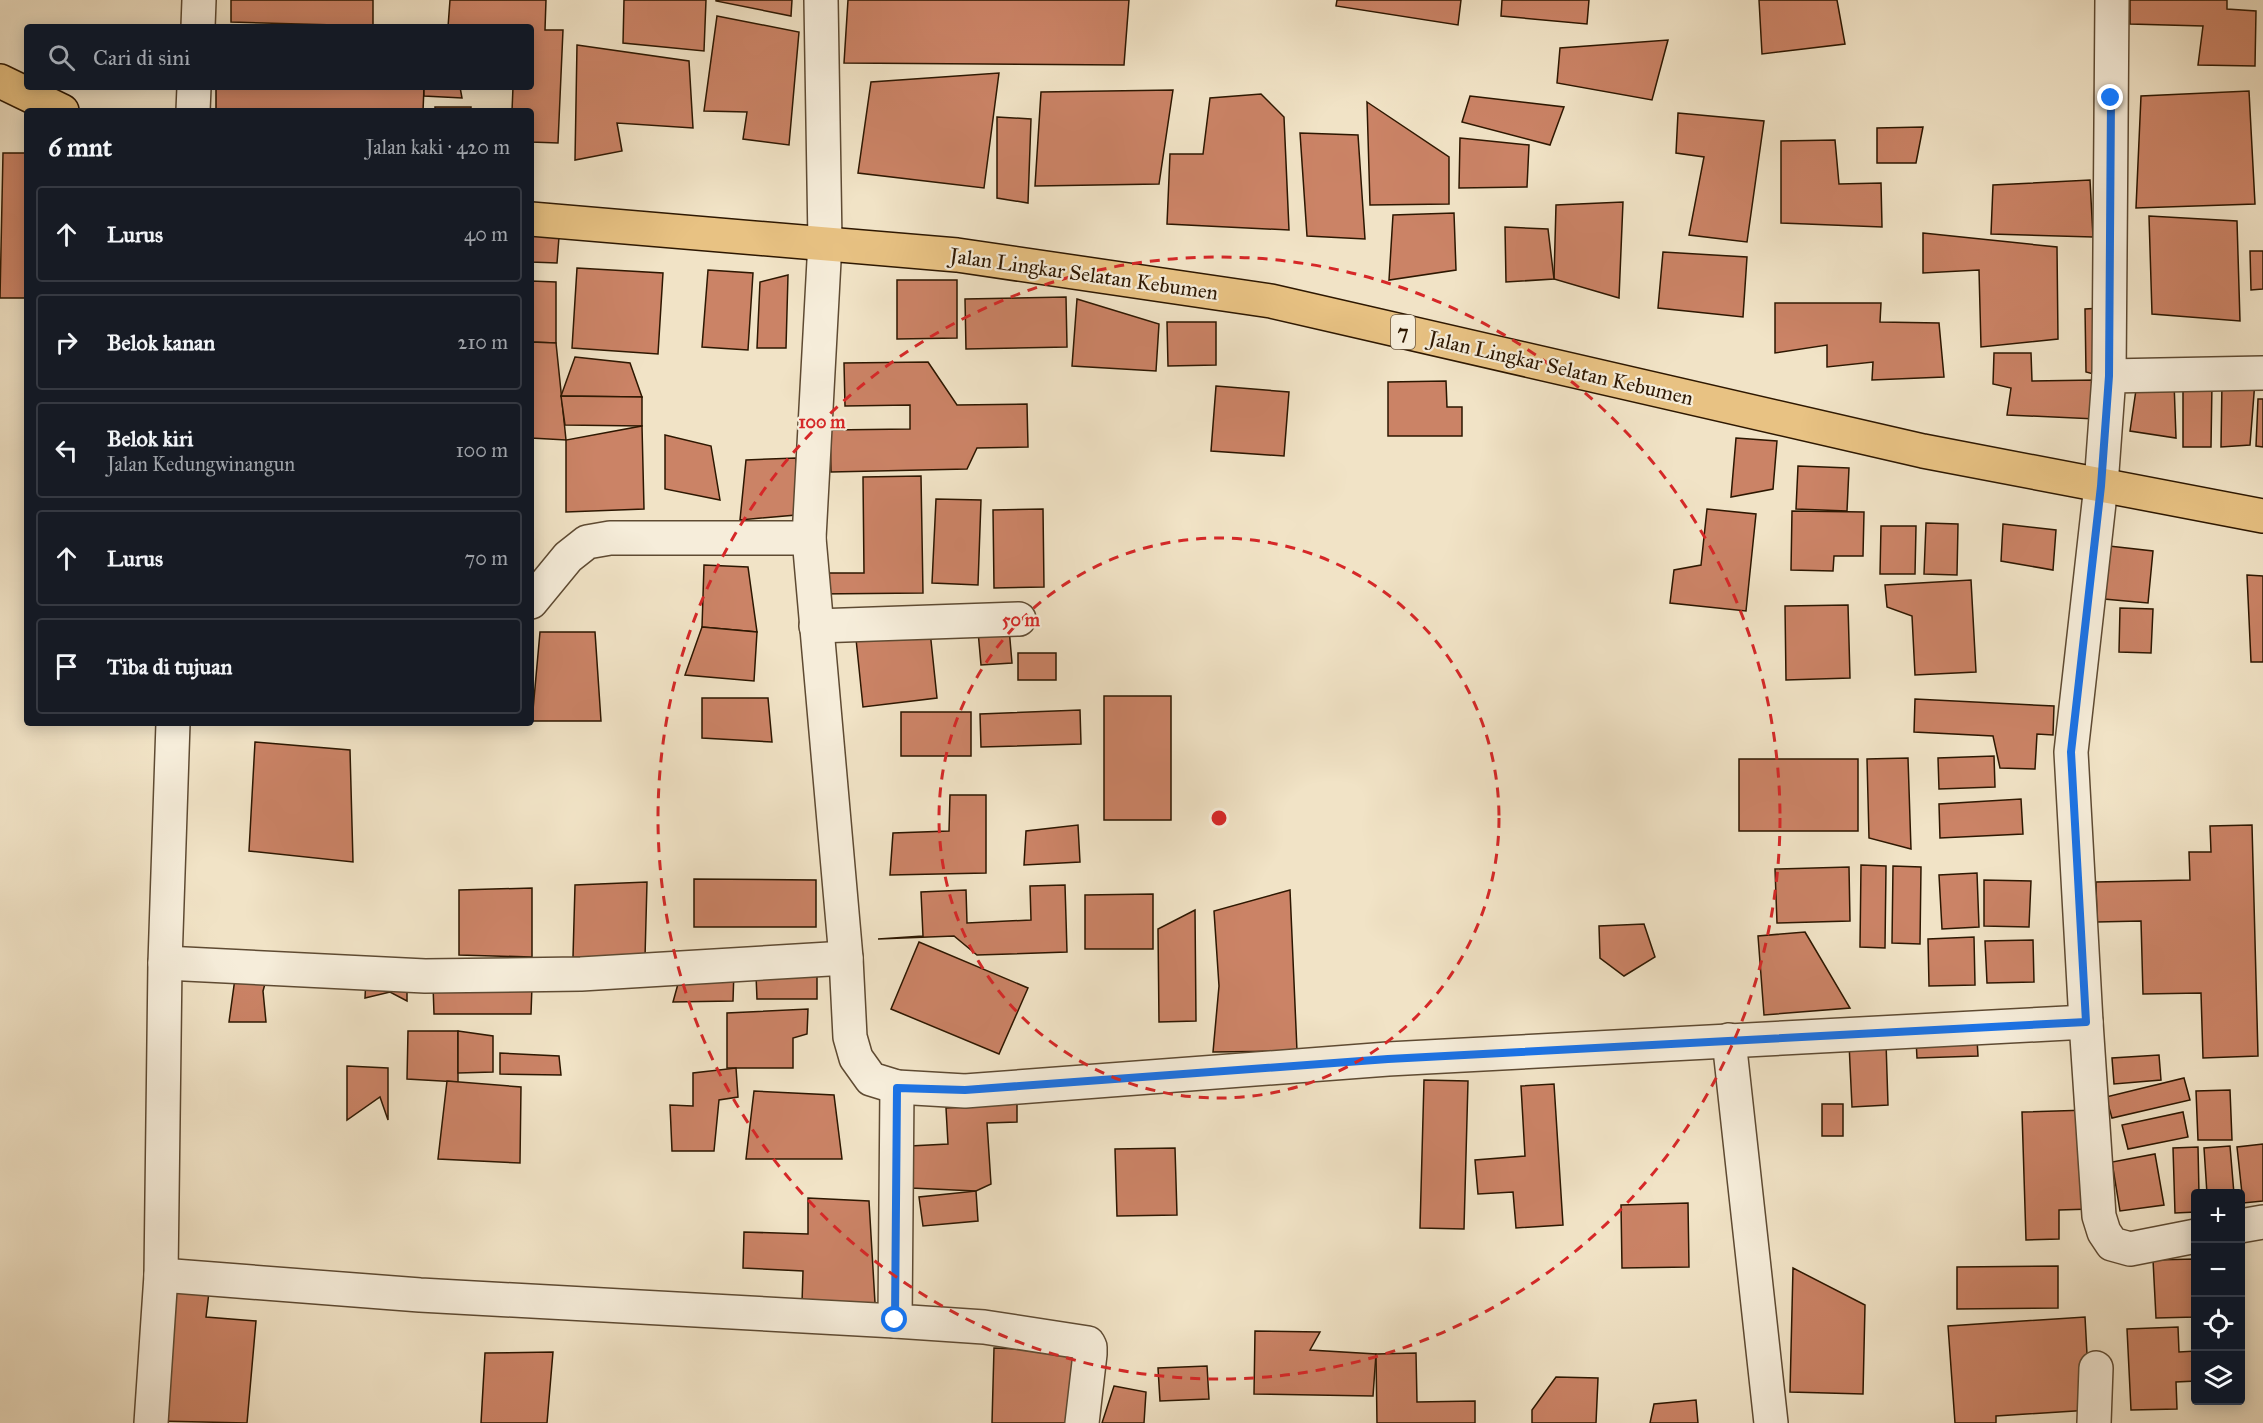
<!DOCTYPE html>
<html lang="id">
<head>
<meta charset="utf-8">
<style>
	:root { --surface:#171b24; --page:#242831; --text:#f1f3f6; --muted:#9ea1a6; --line:#363941 }
	body { margin:0; font-family:"IM FELL Great Primer",serif; background:var(--page); color:var(--text) }
	.controls { position:absolute; right:18px; bottom:18px; display:grid; overflow:hidden; border-radius:6px; box-shadow:0 3px 15px #0003 }
	.controls button { width:54px; height:54px; display:grid; place-items:center; padding:0; border:0; border-bottom:2px solid var(--line); background:var(--surface); color:var(--text); font:30px sans-serif }
	.stop { position:absolute; width:18px; height:18px; margin:-14px; border:4px solid #1a73e8; border-radius:50%; background:#fff }
	.stop.end { background:#1a73e8; border-color:#fff; box-shadow:0 2px 6px #0008 }
	.list { margin:0; padding:0; list-style:none }
	h2 { display:flex; justify-content:space-between; align-items:center; height:78px; margin:0; padding:0 24px; font-size:26px }
	h2 small { font-size:20px; font-weight:400; color:var(--muted) }
	.list li { display:grid; grid-template-columns:39px 1fr auto; gap:18px; align-items:center; box-sizing:border-box; height:96px; margin:0 12px 12px; padding:0 12px; border:2px solid var(--line); border-radius:6px }
	.list b { display:block; font-size:22px; white-space:nowrap }
	.list p { margin:0; font-size:20px; white-space:nowrap; color:var(--muted) }
	.list em { font-size:20px; font-style:normal; color:var(--muted) }
	.icon { flex:none; width:33px; height:33px; fill:none; stroke:currentColor; stroke-width:2; stroke-linecap:round; stroke-linejoin:round }
	.map { position:relative; flex:none; width:2263px; height:1423px; overflow:hidden }
	.search { position:absolute; background:var(--surface); box-shadow:0 3px 15px #0003; left:24px; top:24px; width:510px; height:66px; display:flex; align-items:center; gap:15px; box-sizing:border-box; padding:0 21px; border-radius:6px; color:var(--muted); font-size:22px }
	.panel { position:absolute; background:var(--surface); box-shadow:0 3px 15px #0003; left:24px; top:108px; width:510px; height:618px; border-radius:6px }
	.map>svg:first-child { display:block }
	.building { fill:#cb8366; stroke:#2d1701; stroke-width:1.5 }
	.lines { fill:none; stroke-linecap:round; stroke-linejoin:round }
	.minor-casing { stroke:#5e4a32; stroke-width:36 }
	.tertiary-casing { stroke:#5e4a32; stroke-width:36 }
	.trunk-casing { stroke:#2d1701; stroke-width:36 }
	.minor { stroke:#f6edda; stroke-width:33 }
	.tertiary { stroke:#f6edda; stroke-width:33 }
	.trunk { stroke:#e8c283; stroke-width:33 }
	.route { stroke:#1a73e8; stroke-width:8 }
	.ring { fill:none; stroke:#d62828; stroke-width:3; stroke-dasharray:10 8 }
	.labels { text-anchor:middle; stroke-width:4.5; stroke-linejoin:round; paint-order:stroke }
	.shield { fill:#f6edda; stroke:#695742; stroke-width:1.5 }
	.shield-label { font-size:20px; font-weight:bold; fill:#2d1701 }
	.street-label { font-size:21px; fill:#2d1701; stroke:#f6edda }
	.centre { fill:#d62828; stroke:#f6edda; stroke-width:3 }
	.ring-label { font-size:18px; text-anchor:middle; font-weight:bold; fill:#d62828; stroke:#f6edda; stroke-width:4.5; stroke-linejoin:round; paint-order:stroke }
</style>
</head>
<body>
<div class="map">
<svg width="2263" height="1423" viewBox="0 0 2263 1423">
	<rect width="100%" height="100%" fill="#f1e3c6"/>
	<filter id="stains"><feTurbulence type="fractalNoise" baseFrequency=".00333" numOctaves="4"/><feColorMatrix values="0 0 0 0 .2 0 0 0 0 .09 0 0 0 0 .02 0 0 0 .5 -.17"/></filter>
	<radialGradient id="worn" r=".72"><stop offset=".6" stop-color="#630" stop-opacity="0"/><stop offset="1" stop-color="#630" stop-opacity=".3"/></radialGradient>
	<!-- building -->
	<g class="building">
		<path d="M231,0H373V26L231,22Z"/>
		<path d="M450,0H546L545,30H563L558,143L531,142V111H512L513,87H531V27H448Z"/>
		<path d="M624,0H706L704,51L623,43Z"/>
		<path d="M716,0H792L791,16L716,1Z"/>
		<path d="M848,0H1129L1124,65L844,63Z"/>
		<path d="M1337,0H1461L1458,25L1336,6Z"/>
		<path d="M1502,0H1589L1587,24L1501,16Z"/>
		<path d="M1759,0H1837L1845,44L1762,54Z"/>
		<path d="M2130,0H2227V9L2256,11L2255,66L2198,65L2203,26L2130,24Z"/>
		<path d="M717,16L799,32L789,145L743,139L747,112L704,111Z"/>
		<path d="M216,26H359L360,27H216Z"/>
		<path d="M1668,40L1652,100L1557,83L1560,48Z"/>
		<path d="M577,45L689,61L693,128L617,123L622,151L575,160Z"/>
		<path d="M999,73L984,188L858,173L871,82Z"/>
		<path d="M216,87H424L423,111H216Z"/>
		<path d="M424,87H460L462,98L424,96Z"/>
		<path d="M1173,90L1159,184L1035,186L1041,92Z"/>
		<path d="M2249,91L2255,204L2136,208L2141,96Z"/>
		<path d="M1261,94L1284,117L1289,230L1167,224L1170,154H1203L1210,98Z"/>
		<path d="M1470,96L1564,107L1550,145L1462,122Z"/>
		<path d="M1367,102L1449,157V204L1370,205Z"/>
		<rect x="435" y="107" width="36" height="4"/>
		<path d="M1678,113L1764,121L1747,242L1689,235L1704,157L1676,153Z"/>
		<path d="M997,117L1031,119L1028,203L997,198Z"/>
		<path d="M1923,127L1916,163H1877V128Z"/>
		<path d="M1300,133L1358,135L1365,239L1307,236Z"/>
		<path d="M1460,138L1529,145L1527,187L1459,188Z"/>
		<path d="M1835,140L1839,184L1881,183L1882,227L1781,223V141Z"/>
		<path d="M3,153H27V298H0Z"/>
		<path d="M2090,180L2093,237L1991,234L1993,185Z"/>
		<path d="M1623,202L1619,298L1554,279L1556,205Z"/>
		<path d="M1454,213L1456,270L1389,280L1393,215Z"/>
		<path d="M2149,216L2237,221L2240,321L2152,314Z"/>
		<path d="M1505,227L1548,229L1554,279L1506,282Z"/>
		<path d="M1923,233L2057,247L2058,339L1981,347L1979,270L1923,273Z"/>
		<path d="M531,235L559,237L557,263L531,262Z"/>
		<path d="M2250,251H2263V289L2251,290Z"/>
		<path d="M1663,252L1747,257L1743,317L1658,308Z"/>
		<path d="M577,268L663,273L658,354L572,348Z"/>
		<path d="M708,270L753,273L748,350L702,347Z"/>
		<path d="M788,275L786,348H757L760,282Z"/>
		<path d="M897,280H957V338L897,339Z"/>
		<path d="M531,281L556,282V343L531,342Z"/>
		<path d="M1066,297L1067,347L966,349L965,299Z"/>
		<path d="M1077,299L1159,324L1156,371L1072,366Z"/>
		<path d="M1775,303H1881L1880,322L1939,323L1944,377L1872,380L1873,362L1827,367V345L1775,353Z"/>
		<path d="M2102,308L2101,376L2086,372L2085,309Z"/>
		<path d="M1167,322H1216V365L1168,366Z"/>
		<path d="M531,342L556,343L566,440L531,438Z"/>
		<path d="M1994,353H2031L2032,381L2095,380L2096,419L2007,415L2011,388L1993,384Z"/>
		<path d="M575,357L630,363L642,397L561,396Z"/>
		<path d="M928,362L957,405L1027,404L1028,447L977,448L967,469L831,472L830,430L910,429V405L845,406L844,363Z"/>
		<path d="M1446,381L1447,407H1462V436H1388V382Z"/>
		<path d="M2222,381H2255L2250,445L2221,447Z"/>
		<path d="M2174,382L2176,438L2130,431L2137,383Z"/>
		<path d="M2183,383H2212L2211,447H2183Z"/>
		<path d="M1216,386L1289,392L1284,456L1211,451Z"/>
		<path d="M561,396L642,397V426L565,425Z"/>
		<path d="M2258,399H2263V447L2256,446Z"/>
		<path d="M642,426L644,509L566,512V440Z"/>
		<path d="M665,435L711,446L720,500L665,489Z"/>
		<path d="M1736,438L1777,441L1773,489L1731,497Z"/>
		<path d="M796,458V515L740,520L746,460Z"/>
		<path d="M1798,466L1849,468L1847,511L1796,509Z"/>
		<path d="M921,476L923,593L817,594V573H864L863,477Z"/>
		<path d="M936,499L981,500L978,585L932,583Z"/>
		<path d="M1043,509L1044,587L994,588L993,510Z"/>
		<path d="M1707,509L1756,514L1746,611L1670,603L1674,570L1701,565Z"/>
		<path d="M1792,511L1864,512L1863,556H1834L1833,571L1791,570Z"/>
		<path d="M1926,523L1958,524L1957,575L1924,574Z"/>
		<path d="M2003,524L2056,530L2053,570L2001,561Z"/>
		<path d="M1881,526H1916L1915,574H1880Z"/>
		<path d="M2109,546L2153,551L2148,603L2104,599Z"/>
		<path d="M704,565L748,567L757,632L702,627Z"/>
		<path d="M2247,575L2263,576V662H2251Z"/>
		<path d="M1971,580L1976,672L1915,675L1912,616L1887,607L1885,585Z"/>
		<path d="M1848,605L1850,678L1786,680L1785,606Z"/>
		<path d="M2120,608L2153,609L2151,653L2119,652Z"/>
		<path d="M702,627L757,632L754,681L685,675Z"/>
		<path d="M1009,628L1012,663L981,665L978,631Z"/>
		<path d="M930,631L937,698L863,707L856,639Z"/>
		<path d="M540,632H595L601,721H532Z"/>
		<rect x="1018" y="653" width="38" height="27"/>
		<rect x="1104" y="696" width="67" height="124"/>
		<path d="M702,698H768L772,742L702,738Z"/>
		<path d="M1915,699L2054,706L2053,735L2037,734L2035,769L2000,768L1993,736L1914,732Z"/>
		<path d="M1080,710L1081,744L981,747L980,714Z"/>
		<rect x="901" y="712" width="70" height="44"/>
		<path d="M255,742L350,750L353,862L249,851Z"/>
		<path d="M1994,756L1995,787L1939,789L1938,758Z"/>
		<path d="M1908,758L1911,849L1869,838L1867,759Z"/>
		<rect x="1739" y="759" width="119" height="72"/>
		<path d="M950,795H986V873L890,875L893,833L949,831Z"/>
		<path d="M2021,799L2023,834L1940,838L1939,804Z"/>
		<path d="M1078,825L1080,862L1024,865L1026,831Z"/>
		<path d="M2252,825L2258,1056L2203,1058L2201,993L2143,994L2141,921L2097,922L2096,882L2190,880L2189,852H2211L2210,826Z"/>
		<path d="M1861,865L1886,866L1885,948L1860,947Z"/>
		<path d="M1893,866L1921,867L1920,944L1892,943Z"/>
		<path d="M1849,867L1850,921L1777,923L1775,869Z"/>
		<path d="M1977,873L1979,927L1942,929L1939,875Z"/>
		<path d="M694,879L816,880V927H694Z"/>
		<path d="M1984,880L2031,881L2029,927L1984,926Z"/>
		<path d="M647,882L645,958L573,957L575,885Z"/>
		<path d="M1065,885L1067,952L977,955L954,936L878,939L923,936L921,892L966,890L967,923L1031,920L1030,886Z"/>
		<path d="M532,888V957L459,955V890Z"/>
		<path d="M1290,890L1297,1051L1213,1052L1219,986L1214,911Z"/>
		<path d="M1153,894V949H1085V895Z"/>
		<path d="M1195,910L1196,1021L1159,1022L1158,929Z"/>
		<path d="M1644,924L1655,957L1624,976L1600,958L1599,926Z"/>
		<path d="M1805,932L1850,1008L1764,1015L1758,936Z"/>
		<path d="M1974,937L1975,985L1929,986L1928,939Z"/>
		<path d="M2033,940L2034,982L1987,983L1985,941Z"/>
		<path d="M919,942L1028,988L999,1054L891,1009Z"/>
		<path d="M734,970L733,1001L673,1002L681,973Z"/>
		<path d="M236,971L268,973L263,991L266,1022H229Z"/>
		<path d="M817,972V999H757L756,975Z"/>
		<path d="M366,978L407,980V1001L390,992L365,998Z"/>
		<path d="M433,985L532,986L531,1014H434Z"/>
		<path d="M808,1009L807,1034L793,1038V1068H727V1013Z"/>
		<path d="M408,1031H458V1082L407,1079Z"/>
		<path d="M458,1031L493,1036V1072L458,1073Z"/>
		<path d="M1977,1039L1978,1056L1917,1058L1916,1040Z"/>
		<path d="M1886,1042L1888,1105L1852,1107L1849,1043Z"/>
		<path d="M500,1053L559,1056L561,1075L500,1074Z"/>
		<path d="M2159,1055L2161,1080L2114,1084L2112,1058Z"/>
		<path d="M347,1066L388,1068V1120L380,1097L347,1120Z"/>
		<path d="M736,1068L738,1097L719,1100L714,1151H672L670,1105L693,1106V1073Z"/>
		<path d="M2184,1078L2190,1100L2112,1118L2106,1097Z"/>
		<path d="M1424,1080L1468,1081L1464,1229L1420,1228Z"/>
		<path d="M447,1081L521,1087L520,1163L438,1159Z"/>
		<path d="M1554,1084L1563,1225L1516,1228L1513,1192L1478,1194L1475,1160L1525,1156L1521,1086Z"/>
		<path d="M2230,1090L2232,1140H2198L2196,1091Z"/>
		<path d="M754,1091L834,1095L842,1159H746Z"/>
		<path d="M1017,1104V1122L987,1123L991,1184L976,1191L911,1188L910,1146L948,1144L946,1108Z"/>
		<rect x="1822" y="1104" width="21" height="32"/>
		<path d="M2088,1110L2091,1209L2059,1210V1239L2026,1240L2022,1112Z"/>
		<path d="M2183,1112L2188,1137L2128,1149L2122,1125Z"/>
		<path d="M2263,1144V1201L2243,1203L2237,1147Z"/>
		<path d="M2230,1146L2234,1194H2207L2204,1148Z"/>
		<path d="M2198,1147L2199,1194H2196V1212L2175,1213L2173,1148Z"/>
		<path d="M1175,1148L1177,1215L1117,1216L1115,1149Z"/>
		<path d="M2155,1154L2164,1205L2120,1211L2112,1162Z"/>
		<path d="M976,1191L978,1221L923,1226L919,1197Z"/>
		<path d="M808,1198L869,1201L875,1303H802L803,1271L743,1268L744,1232L808,1234Z"/>
		<path d="M1688,1203L1689,1267L1622,1268L1621,1205Z"/>
		<path d="M2196,1259V1317L2156,1318L2153,1260Z"/>
		<path d="M2058,1266V1308L1957,1309V1267Z"/>
		<path d="M1793,1268L1865,1305L1863,1394L1790,1392Z"/>
		<path d="M169,1289L209,1292L206,1317L256,1321L247,1423L158,1421Z"/>
		<path d="M2085,1317L2090,1410L1996,1416V1423H1955L1948,1326Z"/>
		<path d="M2178,1327L2179,1352L2196,1351V1381L2176,1382L2177,1409L2131,1410L2127,1329Z"/>
		<path d="M1255,1331L1320,1332L1310,1350L1376,1354L1373,1396L1254,1394Z"/>
		<path d="M994,1348L1082,1352L1078,1423H992Z"/>
		<path d="M553,1352L547,1423H481L485,1353Z"/>
		<path d="M1416,1353L1417,1402L1475,1401V1423H1377L1376,1354Z"/>
		<path d="M1207,1366L1209,1399L1160,1401L1158,1368Z"/>
		<path d="M1556,1377L1598,1378L1596,1423H1532V1410Z"/>
		<path d="M1114,1386L1146,1392L1144,1423H1102Z"/>
		<path d="M1696,1400L1698,1423H1650L1654,1404Z"/>
	</g>
	<g class="lines">
		<!-- minor casing -->
		<g class="minor-casing">
			<g id="minor">
				<path d="M821,0L825,242L809,538L846,958L850,1037L856,1058L871,1079L897,1087L965,1091L1388,1059L2086,1022L2099,1216L2104,1232L2112,1244L2130,1249L2196,1236"/>
				<path d="M2109,376L2112,0"/>
				<path d="M531,602L568,557L587,542L610,538H809"/>
				<path d="M816,626L1019,619"/>
				<path d="M165,963L425,976L581,974L846,958"/>
				<path d="M2086,1022L2071,752L2101,485L2109,376L2263,373"/>
				<path d="M1729,1040L1771,1423"/>
				<path d="M897,1087L895,1321L984,1327L1088,1343L1090,1347V1354L1082,1423"/>
				<path d="M2240,1226L2263,1222"/>
				<path d="M161,1275L420,1295L895,1321"/>
				<path d="M2094,1423L2096,1368"/>
			</g>
		</g>
		<!-- tertiary casing -->
		<g class="tertiary-casing">
			<g id="tertiary">
				<path d="M198,27L199,0"/>
				<path d="M193,111L194,87"/>
				<path d="M151,1423L161,1275L165,963L173,723"/>
			</g>
		</g>
		<!-- trunk casing -->
		<g class="trunk-casing">
			<g id="trunk">
				<path d="M0,81L62,111"/>
				<path d="M531,219L957,255L1271,301L1923,451L2263,516"/>
			</g>
		</g>
		<!-- minor -->
		<use href="#minor" class="minor"/>
		<!-- tertiary -->
		<use href="#tertiary" class="tertiary"/>
		<!-- trunk -->
		<use href="#trunk" class="trunk"/>
	</g>
	<g class="lines">
		<!-- route -->
		<path class="route" d="M895,1320L897,1088L965,1090L1388,1059L2086,1022L2071,752L2101,486L2109,376L2111,98"/>
	</g>
	<!-- distance rings -->
	<g class="ring">
		<circle cx="1219" cy="818" r="280"/>
		<circle cx="1219" cy="818" r="561"/>
	</g>
	<g class="labels">
		<!-- shield labels -->
		<rect class="shield" x="1391" y="315" width="24" height="34" rx="4.5"/>
		<g class="shield-label">
			<text x="1403" y="339">7</text>
		</g>
		<!-- street labels -->
		<g class="street-label">
			<text transform="translate(1084 274) rotate(8)" y="7">Jalan Lingkar Selatan Kebumen</text>
			<text transform="translate(1561 368) rotate(13)" y="7">Jalan Lingkar Selatan Kebumen</text>
		</g>
	</g>
	<circle cx="1219" cy="818" r="9" class="centre"/>
	<g class="ring-label">
		<text x="822" y="428">100 m</text>
		<text x="1021" y="626">50 m</text>
	</g>
	<rect width="100%" height="100%" filter="url(#stains)"/>
	<rect width="100%" height="100%" fill="url(#worn)"/>
</svg>
<div class="controls">
<button>+</button>
<button>−</button>
<button><svg class="icon" aria-label="locate" viewBox="0 0 24 24"><circle cx="12" cy="12" r="6"/><path d="M12 2v4M12 18v4M2 12h4M18 12h4"/></svg></button>
<button><svg class="icon" aria-label="layers" viewBox="0 0 24 24"><path d="M12 4l9 5-9 5-9-5zM3 14l9 5 9-5"/></svg></button>
</div>
<div class="stop" style="left:895px;top:1320px"></div>
<div class="stop end" style="left:2111px;top:98px"></div>
<div class="search"><svg class="icon" aria-label="search" viewBox="0 0 24 24"><circle cx="10" cy="10" r="6"/><path d="M15 15l6 6"/></svg>Cari di sini</div>
<section class="panel">
<h2>6 mnt<small>Jalan kaki · 420 m</small></h2>
<ul class="list">
<li><svg class="icon" aria-label="ahead" viewBox="0 0 24 24"><path d="M12 20V5M6 11l6-6 6 6"/></svg><div><b>Lurus</b></div><em>40 m</em></li>
<li><svg class="icon" aria-label="right" viewBox="0 0 24 24"><path d="M7 20v-9h11M14 6l5 5-5 5"/></svg><div><b>Belok kanan</b></div><em>210 m</em></li>
<li><svg class="icon" aria-label="left" viewBox="0 0 24 24"><path d="M17 20v-9H6M10 6l-5 5 5 5"/></svg><div><b>Belok kiri</b><p>Jalan Kedungwinangun</p></div><em>100 m</em></li>
<li><svg class="icon" aria-label="ahead" viewBox="0 0 24 24"><path d="M12 20V5M6 11l6-6 6 6"/></svg><div><b>Lurus</b></div><em>70 m</em></li>
<li><svg class="icon" aria-label="arrive" viewBox="0 0 24 24"><path d="M6 21V4h12l-3 4 3 4H6"/></svg><div><b>Tiba di tujuan</b></div></li>
</ul>
</section>
</div>
</body>
</html>
